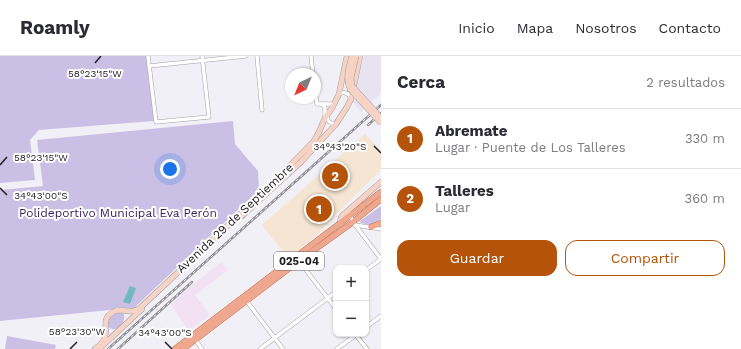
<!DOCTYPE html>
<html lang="es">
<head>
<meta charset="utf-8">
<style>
	:root { --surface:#fff; --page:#f7f7f7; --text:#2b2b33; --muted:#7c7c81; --line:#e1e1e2; --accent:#b45309 }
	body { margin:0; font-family:"Work Sans",sans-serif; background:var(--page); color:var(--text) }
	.controls { position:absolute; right:12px; bottom:12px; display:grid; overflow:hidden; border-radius:8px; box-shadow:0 1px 3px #0004 }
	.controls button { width:36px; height:36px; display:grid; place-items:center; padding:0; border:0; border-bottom:1px solid var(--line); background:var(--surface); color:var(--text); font:20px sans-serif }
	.compass { position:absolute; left:285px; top:12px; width:36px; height:36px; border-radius:50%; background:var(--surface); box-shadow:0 1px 3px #0004; rotate:223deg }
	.you { position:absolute; left:170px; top:113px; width:14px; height:14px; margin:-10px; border:3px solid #fff; border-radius:50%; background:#1a73e8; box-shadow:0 0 0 6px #1a73e833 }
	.badge { display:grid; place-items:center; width:26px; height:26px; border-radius:50%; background:var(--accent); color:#fff; font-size:13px; font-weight:700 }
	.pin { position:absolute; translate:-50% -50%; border:2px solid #fff; box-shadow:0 1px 4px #0006 }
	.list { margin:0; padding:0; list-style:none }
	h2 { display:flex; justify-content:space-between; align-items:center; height:52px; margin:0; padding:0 16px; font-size:17px }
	h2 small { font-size:13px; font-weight:400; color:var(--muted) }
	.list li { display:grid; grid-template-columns:26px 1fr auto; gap:12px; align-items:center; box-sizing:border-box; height:60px; padding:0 16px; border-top:1px solid var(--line) }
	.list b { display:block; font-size:15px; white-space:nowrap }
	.list p { margin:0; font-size:13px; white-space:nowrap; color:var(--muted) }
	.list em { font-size:13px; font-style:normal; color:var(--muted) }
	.actions { display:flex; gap:8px; padding:12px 16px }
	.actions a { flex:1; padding:9px 0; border:1px solid var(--accent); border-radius:12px; text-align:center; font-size:14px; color:var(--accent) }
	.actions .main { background:var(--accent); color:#fff }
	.map { position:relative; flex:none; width:381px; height:293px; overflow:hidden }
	header { display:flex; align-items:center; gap:24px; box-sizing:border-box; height:56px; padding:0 20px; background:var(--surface); border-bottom:1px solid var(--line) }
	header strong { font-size:19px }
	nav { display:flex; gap:22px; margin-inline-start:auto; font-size:14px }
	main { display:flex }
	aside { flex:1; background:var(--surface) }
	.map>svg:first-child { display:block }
	.built { fill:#e7e3f1 }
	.industrial { fill:#f2e1f3 }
	.education { fill:#f5e5d2 }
	.green { fill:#cac0e5 }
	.water { fill:#71b8c3 }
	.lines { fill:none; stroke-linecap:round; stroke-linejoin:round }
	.street-casing { stroke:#9f9ea4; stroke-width:4.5 }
	.secondary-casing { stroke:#9f9ea4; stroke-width:6 }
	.primary-casing { stroke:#a05137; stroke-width:6 }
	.street { stroke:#fff; stroke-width:3.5 }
	.secondary { stroke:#f7d3c6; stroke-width:5 }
	.primary { stroke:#efa78e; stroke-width:5.5 }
	.rail-casing { stroke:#929095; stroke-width:2.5 }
	.rail { stroke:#fff; stroke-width:1; stroke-dasharray:3; stroke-linecap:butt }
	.secondary-bridge-casing { stroke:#9f9ea4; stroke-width:6; stroke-linecap:butt }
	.secondary-bridge { stroke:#f7d3c6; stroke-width:5 }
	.ticks { fill:none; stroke:#212023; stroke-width:1.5 }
	.labels { text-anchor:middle; stroke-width:4; stroke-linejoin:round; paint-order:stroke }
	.shield { fill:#fff; stroke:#646365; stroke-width:1 }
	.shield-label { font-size:11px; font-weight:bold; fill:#212023 }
	.park-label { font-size:12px; fill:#351e5a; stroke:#fff }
	.street-label { font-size:12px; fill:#212023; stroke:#fff }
	.ticks-label { font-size:10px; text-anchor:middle; fill:#212023; stroke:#fff; stroke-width:4; stroke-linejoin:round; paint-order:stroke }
</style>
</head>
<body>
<header>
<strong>Roamly</strong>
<nav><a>Inicio</a><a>Mapa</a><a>Nosotros</a><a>Contacto</a></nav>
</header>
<main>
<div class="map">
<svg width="381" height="293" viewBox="0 0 381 293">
	<rect width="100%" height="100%" fill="#f2f0f7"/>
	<!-- built -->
	<path class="built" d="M364,0H381V37L361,56L350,43L356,29Z"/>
	<!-- industrial -->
	<path class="industrial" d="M222,206L228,214L195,239L210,259L189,275L171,249L187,233Z"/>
	<!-- education -->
	<path class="education" d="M365,78L381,95V114L344,150L322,174L310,185L288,202L262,169Z"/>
	<!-- green -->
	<g class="green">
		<path d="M0,0H146L154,65L39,74L30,84L35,124L0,127Z"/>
		<path d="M233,65L235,88L258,115L259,134L135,251L131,253L117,251L110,254L0,265V134L43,130L37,84Z"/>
		<path d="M381,150V163L370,169L361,167L360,165Z"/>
		<path d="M116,256H120L124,258C126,267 117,278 108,271L107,265Z"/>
		<path d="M7,280L56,289L55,293H5Z"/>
	</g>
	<!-- water -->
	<path class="water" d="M130,230L136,232L130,248L123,246Z"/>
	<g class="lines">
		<!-- street casing -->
		<g class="street-casing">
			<g id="street">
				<path d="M148,0L156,66L209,61L202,0"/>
				<path d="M257,0L262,54"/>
				<path d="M311,0L313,18"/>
				<path d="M149,10L246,0"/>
				<path d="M315,33L317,48H334"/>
				<path d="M339,38C344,35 349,37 351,43"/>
				<path d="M322,48L325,52V62"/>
				<path d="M327,60C327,65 331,68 336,68"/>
				<path d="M350,158L353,166L381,203"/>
				<path d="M355,169L381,173"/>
				<path d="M299,205L336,253"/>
				<path d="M366,214L381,203"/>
				<path d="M245,243L283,293"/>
				<path d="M366,271L381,260"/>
				<path d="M355,278L367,293"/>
				<path d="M194,282L202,293"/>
				<path d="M260,293L336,236"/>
				<path d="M337,293L357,278"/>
			</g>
		</g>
		<!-- secondary casing -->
		<g class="secondary-casing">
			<g id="secondary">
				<path d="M242,160L301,106L336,68L347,51L351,43L360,0"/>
				<path d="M340,168L341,162L343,159L381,126"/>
				<path d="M100,292L142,253"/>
				<path d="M95,293C99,290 104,286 105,281C108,271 101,263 113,256C121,250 129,260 140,252L273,127L314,85L319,76L325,62L332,52L339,38L347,0"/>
			</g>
		</g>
		<!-- primary casing -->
		<g class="primary-casing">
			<g id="primary">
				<path d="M371,171L381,167"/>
				<path d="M175,293L381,136"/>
				<path d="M183,293L296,207L353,166L381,143"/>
			</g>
		</g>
		<!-- street -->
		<use href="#street" class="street"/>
		<!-- secondary -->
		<use href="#secondary" class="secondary"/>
		<!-- primary -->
		<use href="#primary" class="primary"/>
		<!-- rail casing -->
		<g class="rail-casing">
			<g id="rail">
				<path d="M368,69L381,57"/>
				<path d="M108,293L381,49"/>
				<path d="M118,293L192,226"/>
			</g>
		</g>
		<!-- rail -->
		<use href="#rail" class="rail"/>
		<!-- secondary-bridge casing -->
		<g class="secondary-bridge-casing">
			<g id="secondary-bridge">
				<path d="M352,0C349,11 345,22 350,33L381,67"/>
				<path d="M356,0L351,22L352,30L381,62"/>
			</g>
		</g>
		<!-- secondary-bridge -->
		<use href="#secondary-bridge" class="secondary-bridge"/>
	</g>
	<!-- ticks -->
	<path class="ticks" d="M95,7L101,0M374,90L381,97M0,109L7,101M0,132L7,139M165,286L172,293M70,293L77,286"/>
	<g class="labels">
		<!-- shield labels -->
		<rect class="shield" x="274" y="196" width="50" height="18" rx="3"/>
		<g class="shield-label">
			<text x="299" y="209">025-04</text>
		</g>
		<!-- park labels -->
		<g class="park-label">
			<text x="118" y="161">Polideportivo Municipal Eva Perón</text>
		</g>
		<!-- street labels -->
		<g class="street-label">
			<text transform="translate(235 162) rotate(-43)" y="4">Avenida 29 de Septiembre</text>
		</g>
	</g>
	<g class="ticks-label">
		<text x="95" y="21">58°23'15"W</text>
		<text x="340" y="94">34°43'20"S</text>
		<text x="41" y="105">58°23'15"W</text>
		<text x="41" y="143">34°43'00"S</text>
		<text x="77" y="279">58°23'30"W</text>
		<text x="165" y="280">34°43'00"S</text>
	</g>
</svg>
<div class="controls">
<button>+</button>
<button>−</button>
</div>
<svg class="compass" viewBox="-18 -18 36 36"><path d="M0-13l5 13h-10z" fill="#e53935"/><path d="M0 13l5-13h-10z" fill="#7c7c81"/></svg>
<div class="you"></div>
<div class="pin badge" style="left:319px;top:153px">1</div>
<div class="pin badge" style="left:335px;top:120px">2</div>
</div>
<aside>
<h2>Cerca<small>2 resultados</small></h2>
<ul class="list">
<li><span class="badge">1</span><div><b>Abremate</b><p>Lugar · Puente de Los Talleres</p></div><em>330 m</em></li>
<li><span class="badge">2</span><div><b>Talleres</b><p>Lugar</p></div><em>360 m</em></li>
</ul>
<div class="actions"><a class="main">Guardar</a><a>Compartir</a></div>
</aside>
</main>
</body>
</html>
